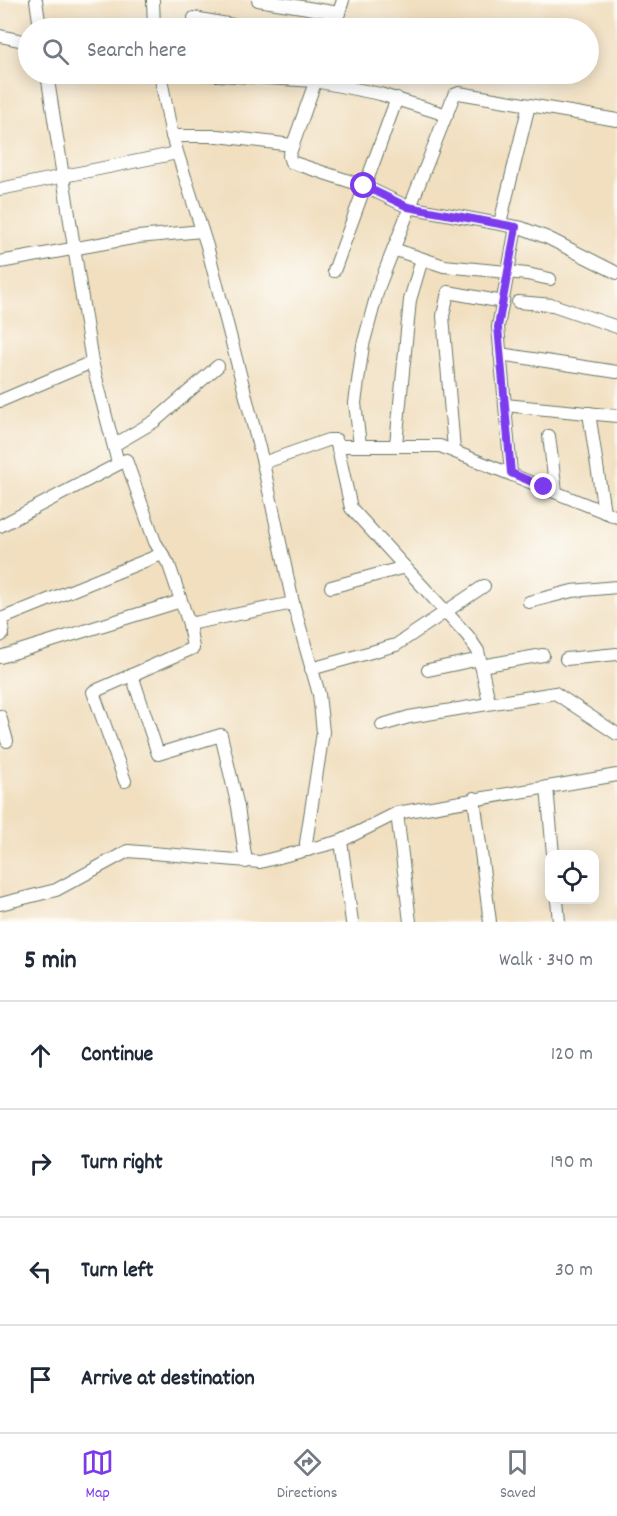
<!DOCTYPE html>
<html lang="en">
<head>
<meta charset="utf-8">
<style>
	:root { --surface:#fff; --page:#f6f6f7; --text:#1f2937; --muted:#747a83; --line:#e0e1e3; --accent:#7c3aed }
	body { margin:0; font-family:Dekko,sans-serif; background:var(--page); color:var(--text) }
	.controls { position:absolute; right:18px; bottom:18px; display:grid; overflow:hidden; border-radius:12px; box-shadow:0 3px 15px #0003 }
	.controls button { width:54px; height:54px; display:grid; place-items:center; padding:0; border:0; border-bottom:2px solid var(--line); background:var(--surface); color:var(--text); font:30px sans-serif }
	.stop { position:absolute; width:18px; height:18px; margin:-14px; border:4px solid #7c3aed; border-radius:50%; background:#fff }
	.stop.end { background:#7c3aed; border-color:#fff; box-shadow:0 2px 6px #0008 }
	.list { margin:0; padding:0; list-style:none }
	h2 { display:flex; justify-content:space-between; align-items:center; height:78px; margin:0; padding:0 24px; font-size:26px }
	h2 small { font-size:20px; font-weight:400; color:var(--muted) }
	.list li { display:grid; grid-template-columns:39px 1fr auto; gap:18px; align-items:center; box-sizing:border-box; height:108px; padding:0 24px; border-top:2px solid var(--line) }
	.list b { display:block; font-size:22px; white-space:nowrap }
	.list em { font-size:20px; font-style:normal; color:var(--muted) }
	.icon { flex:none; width:33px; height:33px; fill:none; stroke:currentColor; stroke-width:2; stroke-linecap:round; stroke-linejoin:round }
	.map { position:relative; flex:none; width:617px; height:922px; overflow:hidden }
	.search { position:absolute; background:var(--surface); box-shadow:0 3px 15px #0003; left:18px; right:18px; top:18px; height:66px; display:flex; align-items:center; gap:15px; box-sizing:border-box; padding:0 21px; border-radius:33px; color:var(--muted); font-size:22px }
	.sheet { height:510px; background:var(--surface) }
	nav { display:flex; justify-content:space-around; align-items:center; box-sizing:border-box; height:84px; border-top:2px solid var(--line); background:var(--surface); font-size:16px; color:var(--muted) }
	nav a { display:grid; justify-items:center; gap:3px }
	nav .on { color:var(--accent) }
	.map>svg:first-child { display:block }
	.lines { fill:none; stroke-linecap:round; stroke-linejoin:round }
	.minor-casing { stroke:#687665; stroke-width:14 }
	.minor { stroke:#fff; stroke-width:12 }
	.route { stroke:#7c3aed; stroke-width:8 }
</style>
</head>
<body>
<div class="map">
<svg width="617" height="922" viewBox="0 0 617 922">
	<rect width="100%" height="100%" fill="#fdfcf7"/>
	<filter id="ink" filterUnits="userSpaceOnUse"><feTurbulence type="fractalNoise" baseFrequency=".0167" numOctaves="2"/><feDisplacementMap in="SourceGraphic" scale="12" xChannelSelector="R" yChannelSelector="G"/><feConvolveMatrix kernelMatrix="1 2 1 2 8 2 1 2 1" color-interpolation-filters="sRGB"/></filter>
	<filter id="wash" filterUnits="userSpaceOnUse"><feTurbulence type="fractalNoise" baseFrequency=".008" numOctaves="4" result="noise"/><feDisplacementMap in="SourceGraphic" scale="24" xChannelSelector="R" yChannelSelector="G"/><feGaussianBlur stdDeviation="1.35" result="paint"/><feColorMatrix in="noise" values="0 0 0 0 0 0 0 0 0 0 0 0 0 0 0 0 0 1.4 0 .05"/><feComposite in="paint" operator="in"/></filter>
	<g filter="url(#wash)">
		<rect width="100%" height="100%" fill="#f1dfc0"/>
	</g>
	<g filter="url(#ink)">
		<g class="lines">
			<!-- minor casing -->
			<g class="minor-casing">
				<g id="minor">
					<path d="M36,0L40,28"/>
					<path d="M153,0L154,28"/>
					<path d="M258,0L339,13"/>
					<path d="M194,18L249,28"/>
					<path d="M334,28L343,0"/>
					<path d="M0,36L28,42"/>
					<path d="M47,74L92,362L118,463"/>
					<path d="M160,74L172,136L207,246L263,463L293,603L319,694L323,732L306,843L308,850"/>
					<path d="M201,74L315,81L380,94L447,115"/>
					<path d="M318,74L289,156L291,162L364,186L408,207L522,228L548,238L617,273"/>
					<path d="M172,136H218L292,145"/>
					<path d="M0,189L177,153"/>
					<path d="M500,223L529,105"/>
					<path d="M393,249L444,266L527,274L550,279"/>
					<path d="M0,262L138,237L202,231"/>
					<path d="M334,271L397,98"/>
					<path d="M518,302L553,305L617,327"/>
					<path d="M500,354L617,372"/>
					<path d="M0,401L92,362"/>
					<path d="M505,405L617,416"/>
					<path d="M589,413L604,512"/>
					<path d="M549,436L556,492"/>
					<path d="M396,444L410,300L422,259"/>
					<path d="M114,445L155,421L218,366"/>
					<path d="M360,445L355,403L363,345L379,286L454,95L459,93L617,120"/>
					<path d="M339,446H440L617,517"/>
					<path d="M454,450L443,316L448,292L503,302"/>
					<path d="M263,463L328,440H336L351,508L468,636L478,651L489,702"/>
					<path d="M511,473L498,327L516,227"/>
					<path d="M0,526L126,460L155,542L169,565L189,624L293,603"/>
					<path d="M331,587L405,567"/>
					<path d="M529,602L572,591L617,587"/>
					<path d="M0,636L3,634L1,619L162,554"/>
					<path d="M0,657L181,601"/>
					<path d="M566,659L617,654"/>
					<path d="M481,666L543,655"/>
					<path d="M311,669L396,645L484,586"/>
					<path d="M428,670L480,659"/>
					<path d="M132,675L158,754L221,735L238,807L246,862"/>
					<path d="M0,716L7,741"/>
					<path d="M382,725L409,717L555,693L617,734"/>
					<path d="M125,781L93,692L193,648L189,624"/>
					<path d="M547,787L553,854"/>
					<path d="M474,798L490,922"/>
					<path d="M397,813L410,922"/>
					<path d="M341,841L352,922"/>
					<path d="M557,900L559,922"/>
					<path d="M0,904L56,890L128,851L260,862L341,841L397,813L617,775"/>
				</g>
			</g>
			<!-- minor -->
			<use href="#minor" class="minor"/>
		</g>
	</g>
	<g class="lines" filter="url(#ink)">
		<!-- route -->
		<path class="route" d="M364,186L408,207L516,227L498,327L511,473L544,487"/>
	</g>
</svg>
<div class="controls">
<button><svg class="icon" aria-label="locate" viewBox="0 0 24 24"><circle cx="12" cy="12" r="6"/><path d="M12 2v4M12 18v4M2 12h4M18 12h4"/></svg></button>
</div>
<div class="stop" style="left:364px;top:186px"></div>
<div class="stop end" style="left:544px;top:487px"></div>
<div class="search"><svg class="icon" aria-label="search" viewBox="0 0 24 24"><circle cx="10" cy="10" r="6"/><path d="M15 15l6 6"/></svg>Search here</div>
</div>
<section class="sheet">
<h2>5 min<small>Walk · 340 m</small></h2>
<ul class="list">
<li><svg class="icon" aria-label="ahead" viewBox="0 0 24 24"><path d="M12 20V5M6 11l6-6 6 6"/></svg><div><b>Continue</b></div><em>120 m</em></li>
<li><svg class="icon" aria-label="right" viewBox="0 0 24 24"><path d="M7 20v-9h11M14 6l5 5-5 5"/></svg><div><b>Turn right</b></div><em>190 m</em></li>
<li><svg class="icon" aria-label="left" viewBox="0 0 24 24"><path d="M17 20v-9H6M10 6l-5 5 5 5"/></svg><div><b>Turn left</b></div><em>30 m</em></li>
<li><svg class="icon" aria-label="arrive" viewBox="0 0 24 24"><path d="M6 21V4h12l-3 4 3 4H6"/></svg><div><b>Arrive at destination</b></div></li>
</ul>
</section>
<nav>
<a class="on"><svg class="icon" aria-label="map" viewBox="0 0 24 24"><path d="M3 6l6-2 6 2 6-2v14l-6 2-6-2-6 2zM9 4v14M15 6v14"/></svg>Map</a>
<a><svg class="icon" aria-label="directions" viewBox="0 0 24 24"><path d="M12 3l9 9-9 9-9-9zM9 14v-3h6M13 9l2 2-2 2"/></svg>Directions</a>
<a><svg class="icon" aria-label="saved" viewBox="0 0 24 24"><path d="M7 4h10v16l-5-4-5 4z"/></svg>Saved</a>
</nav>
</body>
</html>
